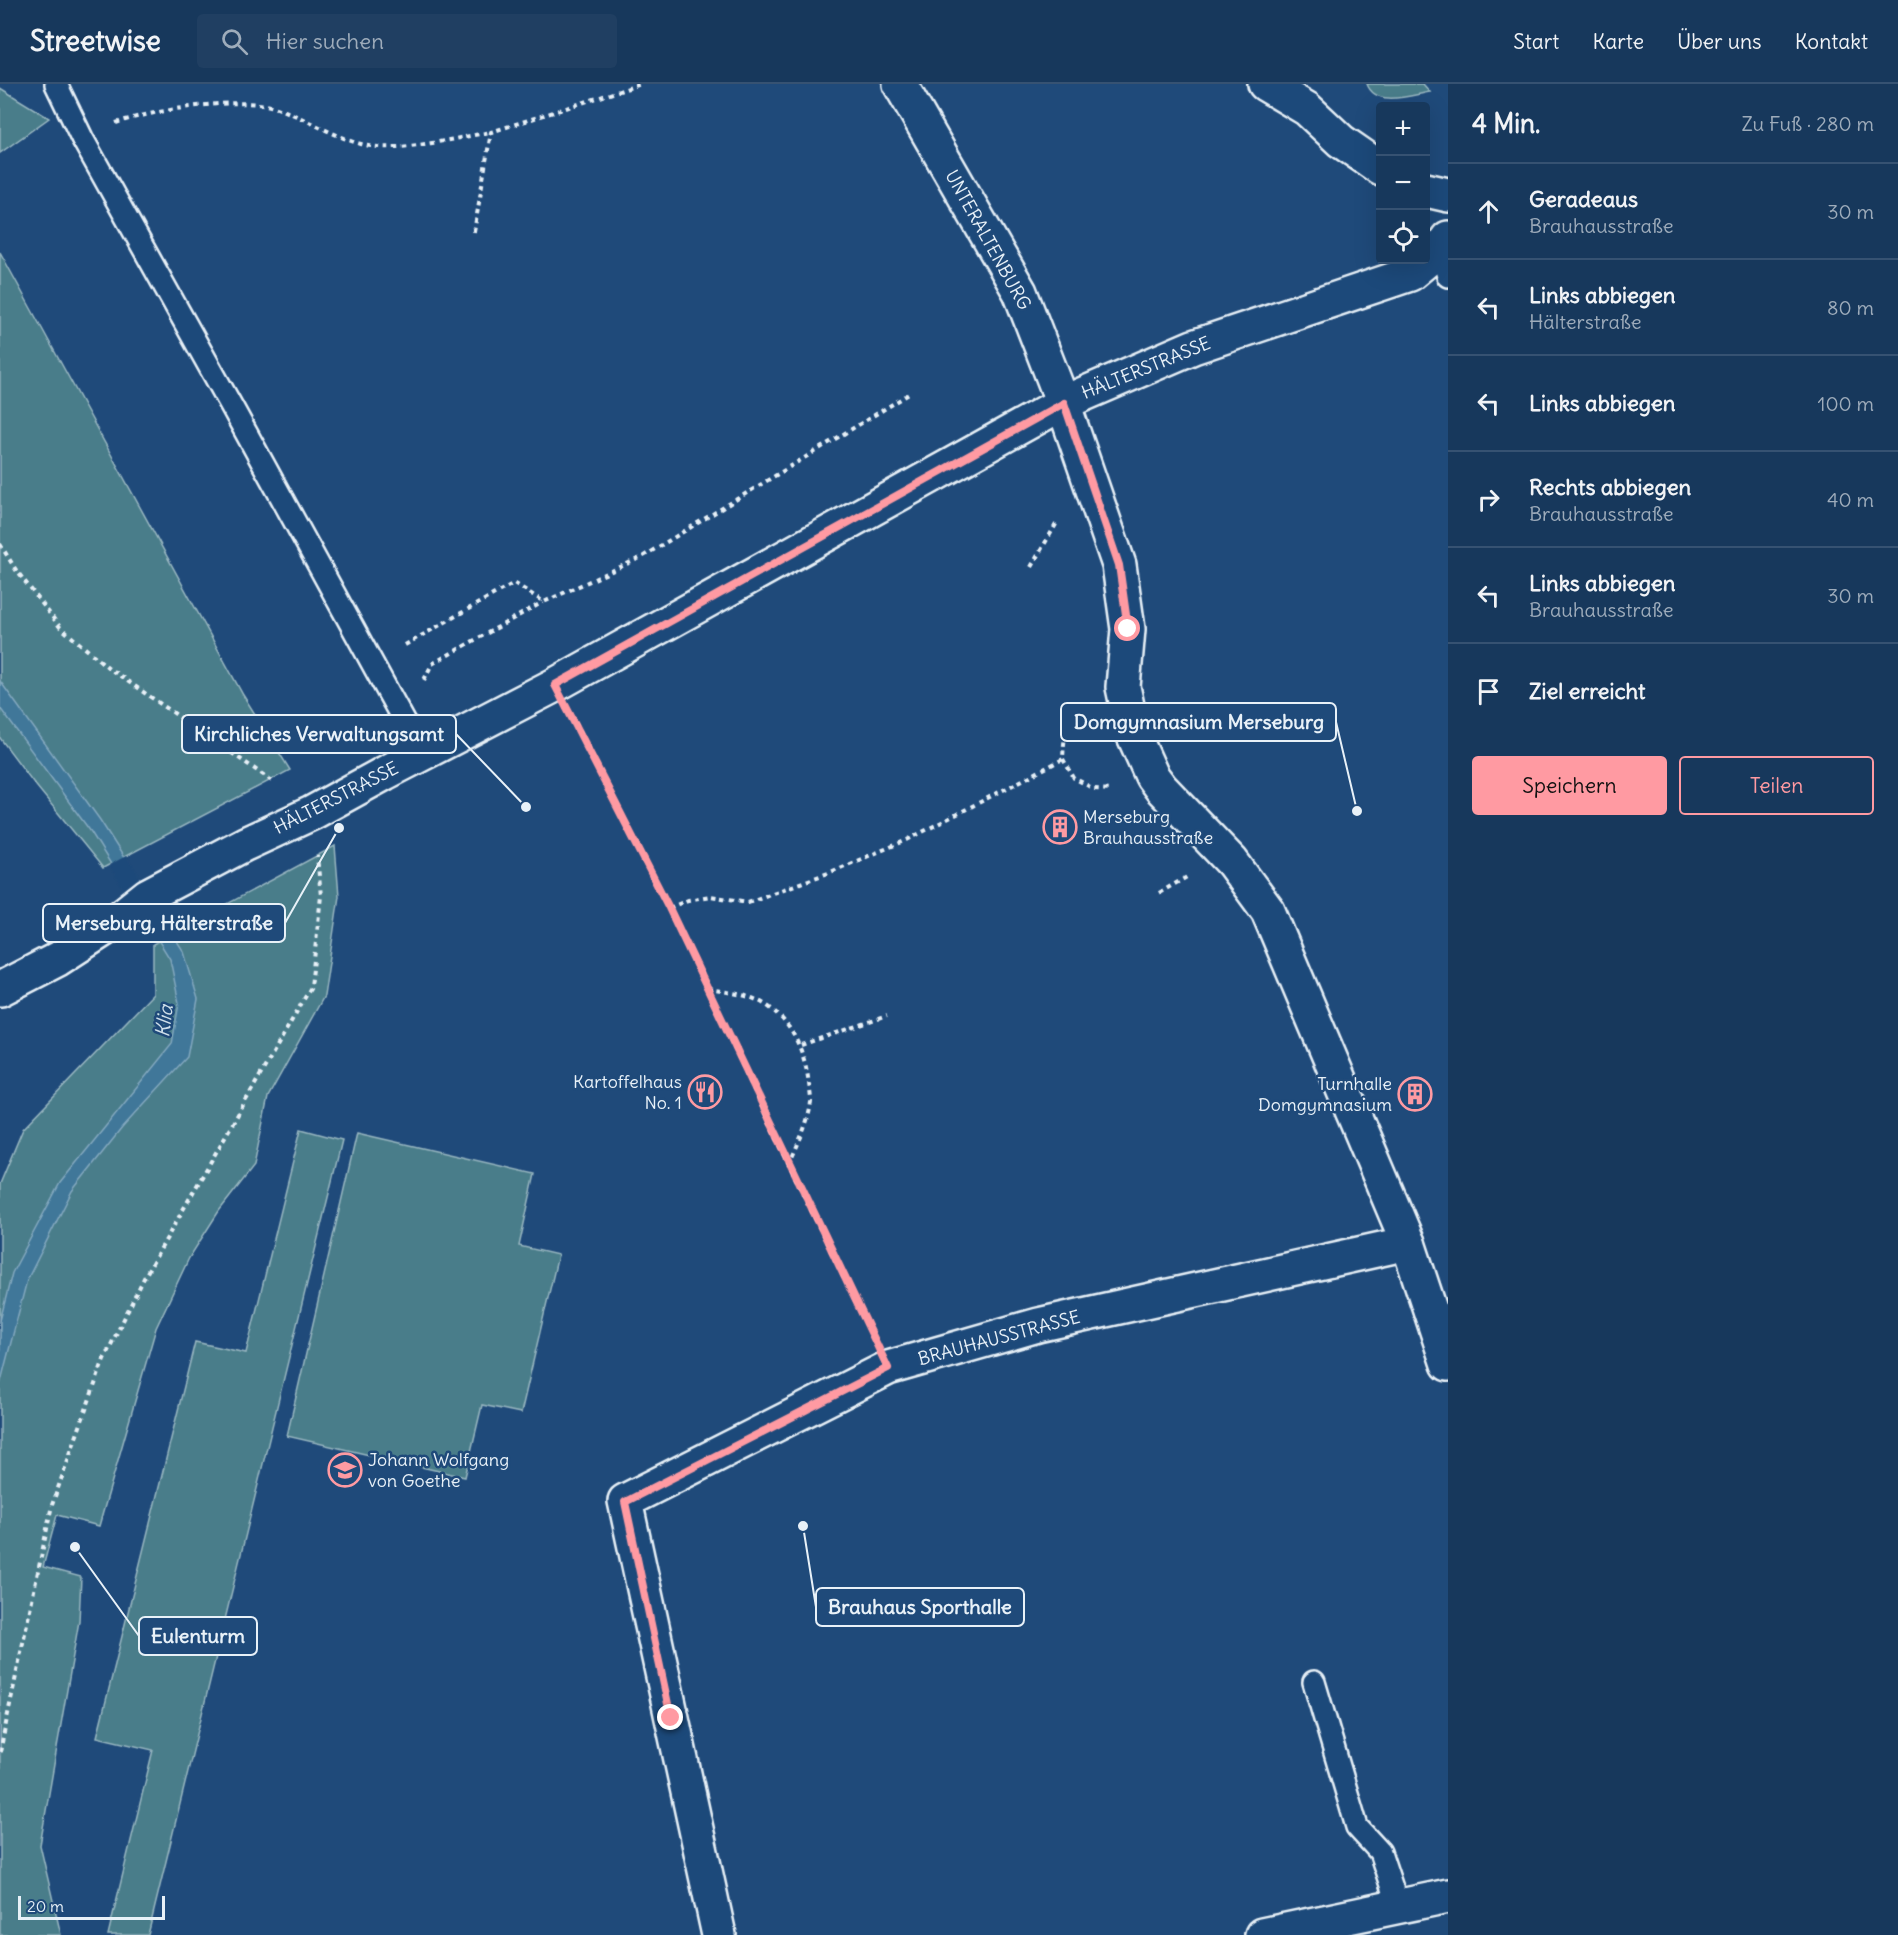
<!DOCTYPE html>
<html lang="de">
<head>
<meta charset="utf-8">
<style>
	:root { --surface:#17385c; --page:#203f62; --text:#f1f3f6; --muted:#9eacbb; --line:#365272; --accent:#ff9aa2 }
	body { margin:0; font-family:Delius,sans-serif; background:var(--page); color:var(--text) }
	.controls { position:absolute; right:18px; top:18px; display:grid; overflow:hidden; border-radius:6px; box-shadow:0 6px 24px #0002 }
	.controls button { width:54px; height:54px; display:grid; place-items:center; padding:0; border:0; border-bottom:2px solid var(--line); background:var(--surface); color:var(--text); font:30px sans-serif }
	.scale { position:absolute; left:18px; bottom:15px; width:147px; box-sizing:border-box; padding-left:6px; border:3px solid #e8f1f8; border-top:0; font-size:16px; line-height:21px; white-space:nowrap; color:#e8f1f8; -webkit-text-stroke:4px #1f4a7a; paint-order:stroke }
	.stop { position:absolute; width:18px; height:18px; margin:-14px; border:4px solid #ff9aa2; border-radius:50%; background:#fff }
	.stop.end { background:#ff9aa2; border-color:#fff; box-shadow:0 2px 6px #0008 }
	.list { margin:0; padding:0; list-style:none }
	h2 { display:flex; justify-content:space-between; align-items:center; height:78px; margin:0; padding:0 24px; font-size:26px }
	h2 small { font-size:20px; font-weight:400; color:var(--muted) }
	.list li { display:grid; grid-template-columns:39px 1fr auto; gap:18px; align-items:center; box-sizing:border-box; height:96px; padding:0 24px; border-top:2px solid var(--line) }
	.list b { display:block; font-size:22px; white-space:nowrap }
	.list p { margin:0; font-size:20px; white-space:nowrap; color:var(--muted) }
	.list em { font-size:20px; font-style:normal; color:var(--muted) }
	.actions { display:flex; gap:12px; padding:18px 24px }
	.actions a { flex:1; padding:14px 0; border:2px solid var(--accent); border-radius:6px; text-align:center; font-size:21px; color:var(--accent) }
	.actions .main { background:var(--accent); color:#111 }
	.icon { flex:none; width:33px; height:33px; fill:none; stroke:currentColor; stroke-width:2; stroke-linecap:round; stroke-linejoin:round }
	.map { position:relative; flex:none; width:1448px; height:1851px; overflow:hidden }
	header { display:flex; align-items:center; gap:36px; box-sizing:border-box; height:84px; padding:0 30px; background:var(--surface); border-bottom:2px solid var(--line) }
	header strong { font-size:28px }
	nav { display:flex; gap:33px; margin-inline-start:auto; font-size:21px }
	.search { width:420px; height:54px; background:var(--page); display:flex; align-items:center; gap:15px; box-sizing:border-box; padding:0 21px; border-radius:6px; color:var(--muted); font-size:22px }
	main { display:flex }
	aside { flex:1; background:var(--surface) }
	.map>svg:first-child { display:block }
	.green { fill:#4a7d8a; stroke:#99b7c1; stroke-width:1.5 }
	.water { fill:#3f7799; stroke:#83a8bf; stroke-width:1.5 }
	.pier { fill:#1f4a7a }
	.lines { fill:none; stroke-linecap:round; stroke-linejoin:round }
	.service-casing { stroke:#e8f1f8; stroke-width:26 }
	.minor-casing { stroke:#e8f1f8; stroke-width:38 }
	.path { stroke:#e8f1f8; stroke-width:4; stroke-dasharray:4.5 4.5; stroke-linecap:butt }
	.service { stroke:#1f4a7a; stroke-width:21 }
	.minor { stroke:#1f4a7a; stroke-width:33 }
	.route { stroke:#ff9aa2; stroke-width:8 }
	.labels { text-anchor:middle; stroke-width:5; stroke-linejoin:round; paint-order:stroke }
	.street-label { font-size:18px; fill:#e8f1f8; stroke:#1f4a7a }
	.poi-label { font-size:18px; fill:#e8f1f8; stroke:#1f4a7a; text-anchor:start }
	.water-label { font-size:20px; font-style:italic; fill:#cfdfea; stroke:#1f4a7a }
	.leader { fill:none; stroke:#e8f1f8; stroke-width:2 }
	.callout-dot { fill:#e8f1f8; stroke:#1f4a7a; stroke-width:2 }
	.callout { fill:#1f4a7a; stroke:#e8f1f8; stroke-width:2 }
	.callout-label { font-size:20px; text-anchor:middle; font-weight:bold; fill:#e8f1f8 }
</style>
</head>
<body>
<header>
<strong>Streetwise</strong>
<div class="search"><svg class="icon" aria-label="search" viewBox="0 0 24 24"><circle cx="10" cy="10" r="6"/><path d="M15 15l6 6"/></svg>Hier suchen</div>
<nav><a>Start</a><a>Karte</a><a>Über uns</a><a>Kontakt</a></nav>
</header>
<main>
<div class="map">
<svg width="1448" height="1851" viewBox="0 0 1448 1851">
	<rect width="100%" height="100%" fill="#1f4a7a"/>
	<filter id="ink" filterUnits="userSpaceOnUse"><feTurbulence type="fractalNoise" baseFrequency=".0167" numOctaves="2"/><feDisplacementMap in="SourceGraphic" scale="12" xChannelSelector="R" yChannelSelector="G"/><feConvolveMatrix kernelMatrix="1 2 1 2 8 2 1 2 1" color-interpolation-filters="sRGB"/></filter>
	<g filter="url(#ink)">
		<!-- green -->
		<g class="green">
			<path d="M1367,0H1423L1430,8C1411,11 1376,24 1367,0Z"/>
			<path d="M0,4L49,34L0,69Z"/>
			<path d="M0,168L243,611L290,686L103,784L33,698L0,654Z"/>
			<path d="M335,762L339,812L324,912L268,1013L254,1082L219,1127L189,1174L156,1244L99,1442L57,1431L43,1483L81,1493L79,1537L40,1761L61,1851H0V1100L23,1045L153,910V860Z"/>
			<path d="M301,1045L342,1056L148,1851H108L153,1666L97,1653L195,1258L246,1269Z"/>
			<path d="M357,1049L535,1090L519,1162L558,1171L521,1329L482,1321L465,1393L287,1352Z"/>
		</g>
		<!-- water -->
		<path class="water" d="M0,597L100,736L184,868L198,915L187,973L122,1044L72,1107L27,1196L0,1301V1237L12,1189L60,1099L172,960L179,919L170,875L91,748L0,624Z"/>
		<!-- pier -->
		<path class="pier" d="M126,772L175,848L156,858L109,781Z"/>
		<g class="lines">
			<!-- service casing -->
			<g class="service-casing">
				<g id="service">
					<path d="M56,0L82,54L232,323L422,670"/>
					<path d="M1440,165L1448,192"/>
					<path d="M1314,1598L1357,1743L1380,1768L1398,1822"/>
				</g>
			</g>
			<!-- minor casing -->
			<g class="minor-casing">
				<g id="minor">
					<path d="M900,0L1020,208L1063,319L1119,481L1128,545L1123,603L1133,650L1152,692L1161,704L1232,778L1268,827L1408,1159L1448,1280"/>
					<path d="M1265,0L1307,25L1341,57L1380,84"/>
					<path d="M1426,106L1448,111"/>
					<path d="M0,905L58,875L109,842L148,811L245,760L312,729L385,689L555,601L1063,319L1193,263L1410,190L1440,165L1448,154"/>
					<path d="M719,1851L625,1417L888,1284L1038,1241L1408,1159"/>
					<path d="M1262,1851L1448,1812"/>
				</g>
			</g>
			<!-- path -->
			<g class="path">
				<path d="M116,39C150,27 243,11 277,24C305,34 333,52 361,60C396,70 455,54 491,48"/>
				<path d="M474,148L491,48L641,0"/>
				<path d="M0,460L16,486L60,543L110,585L275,699"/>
				<path d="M1031,483L1058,437"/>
				<path d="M405,561L514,499L544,518L642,473L909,310"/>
				<path d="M424,596L432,580L543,518"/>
				<path d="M575,639L669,824L708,905C727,908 749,910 766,921C793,939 805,969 809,1000C810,1006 811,1013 811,1018C809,1038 797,1062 789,1080L870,1247"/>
				<path d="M1063,675L1074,694L1094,705L1112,706"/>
				<path d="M1159,809L1187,793"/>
				<path d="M669,824L688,816L710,812L748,818L828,789L907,756L1063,675C1064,654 1065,634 1085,623"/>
				<path d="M708,906L789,1080"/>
				<path d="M801,961L887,932"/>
				<path d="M0,1668L52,1421L104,1275L145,1192L311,903L321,812L317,772"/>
			</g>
			<!-- service -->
			<use href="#service" class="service"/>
			<!-- minor -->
			<use href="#minor" class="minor"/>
		</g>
	</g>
	<g class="lines" filter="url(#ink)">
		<!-- route -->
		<path class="route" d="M671,1634L625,1418L888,1284L669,824L555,601L1064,319L1119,481L1128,545"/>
	</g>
	<!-- icons -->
	<defs>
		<g id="building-ring" transform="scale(1.725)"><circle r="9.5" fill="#1f4a7a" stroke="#ff9aa2" stroke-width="1.5"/><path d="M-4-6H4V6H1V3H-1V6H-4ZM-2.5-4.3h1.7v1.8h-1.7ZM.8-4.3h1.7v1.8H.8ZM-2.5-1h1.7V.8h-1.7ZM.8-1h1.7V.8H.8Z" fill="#ff9aa2"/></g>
		<g id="restaurant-ring" transform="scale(1.725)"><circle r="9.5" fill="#1f4a7a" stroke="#ff9aa2" stroke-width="1.5"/><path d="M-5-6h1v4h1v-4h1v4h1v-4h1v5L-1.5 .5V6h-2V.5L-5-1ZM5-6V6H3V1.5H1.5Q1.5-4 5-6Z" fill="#ff9aa2"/></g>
		<g id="school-ring" transform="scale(1.725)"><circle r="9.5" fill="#1f4a7a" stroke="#ff9aa2" stroke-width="1.5"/><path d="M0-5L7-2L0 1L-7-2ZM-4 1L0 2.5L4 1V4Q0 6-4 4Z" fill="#ff9aa2"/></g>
	</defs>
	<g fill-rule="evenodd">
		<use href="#building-ring" x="1060" y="743"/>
		<use href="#restaurant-ring" x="705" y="1008"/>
		<use href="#building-ring" x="1415" y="1010"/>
		<use href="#school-ring" x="345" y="1386"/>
	</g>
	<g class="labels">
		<!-- street labels -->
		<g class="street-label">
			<text transform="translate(988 156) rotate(61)" y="6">UNTERALTENBURG</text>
			<text transform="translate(1146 284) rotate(-22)" y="6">HÄLTERSTRASSE</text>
			<text transform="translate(336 714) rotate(-27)" y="6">HÄLTERSTRASSE</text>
			<text transform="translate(999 1254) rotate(-15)" y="6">BRAUHAUSSTRASSE</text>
		</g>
		<!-- poi labels -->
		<g class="poi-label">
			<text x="1083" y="739">Merseburg<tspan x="1083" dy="21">Brauhausstraße</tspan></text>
			<text x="682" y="1004" text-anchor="end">Kartoffelhaus<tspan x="682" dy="21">No. 1</tspan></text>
			<text x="1392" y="1006" text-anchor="end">Turnhalle<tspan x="1392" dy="21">Domgymnasium</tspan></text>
			<text x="368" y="1382">Johann Wolfgang<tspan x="368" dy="21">von Goethe</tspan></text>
		</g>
		<!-- water labels -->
		<g class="water-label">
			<text transform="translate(164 937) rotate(-83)" y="7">Klia</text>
		</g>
	</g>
	<!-- callouts -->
	<path class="leader" d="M1357 727L1336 638M526 723L456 650M339 744L285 839M803 1442L816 1523M75 1463L139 1552"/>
	<g class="callout-dot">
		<circle cx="1357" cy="727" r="6"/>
		<circle cx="526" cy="723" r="6"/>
		<circle cx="339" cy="744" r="6"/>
		<circle cx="803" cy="1442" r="6"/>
		<circle cx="75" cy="1463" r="6"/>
	</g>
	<g class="callout">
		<rect x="1061" y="619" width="275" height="38" rx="6"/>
		<rect x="182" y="631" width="274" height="38" rx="6"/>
		<rect x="43" y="820" width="242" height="38" rx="6"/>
		<rect x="816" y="1504" width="208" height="38" rx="6"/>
		<rect x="139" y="1533" width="118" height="38" rx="6"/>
	</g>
	<g class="callout-label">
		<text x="1199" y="645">Domgymnasium Merseburg</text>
		<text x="319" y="657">Kirchliches Verwaltungsamt</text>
		<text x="164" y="846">Merseburg, Hälterstraße</text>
		<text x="920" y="1530">Brauhaus Sporthalle</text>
		<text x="198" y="1559">Eulenturm</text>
	</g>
</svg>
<div class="controls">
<button>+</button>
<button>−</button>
<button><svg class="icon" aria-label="locate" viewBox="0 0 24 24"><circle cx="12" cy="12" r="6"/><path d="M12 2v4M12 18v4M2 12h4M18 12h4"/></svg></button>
</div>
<div class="scale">20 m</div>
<div class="stop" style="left:1128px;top:545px"></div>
<div class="stop end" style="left:671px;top:1634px"></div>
</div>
<aside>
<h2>4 Min.<small>Zu Fuß · 280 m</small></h2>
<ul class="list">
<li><svg class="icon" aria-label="ahead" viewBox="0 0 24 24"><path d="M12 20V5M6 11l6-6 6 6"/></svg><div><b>Geradeaus</b><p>Brauhausstraße</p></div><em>30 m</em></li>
<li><svg class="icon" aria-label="left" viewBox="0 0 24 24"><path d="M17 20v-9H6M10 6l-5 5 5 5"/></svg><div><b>Links abbiegen</b><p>Hälterstraße</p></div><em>80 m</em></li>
<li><svg class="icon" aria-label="left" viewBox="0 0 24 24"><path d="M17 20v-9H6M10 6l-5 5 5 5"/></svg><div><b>Links abbiegen</b></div><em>100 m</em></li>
<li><svg class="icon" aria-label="right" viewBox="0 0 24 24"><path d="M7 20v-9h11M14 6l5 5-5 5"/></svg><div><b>Rechts abbiegen</b><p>Brauhausstraße</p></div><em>40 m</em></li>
<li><svg class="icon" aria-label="left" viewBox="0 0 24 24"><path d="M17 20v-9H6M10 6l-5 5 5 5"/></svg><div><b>Links abbiegen</b><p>Brauhausstraße</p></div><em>30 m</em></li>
<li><svg class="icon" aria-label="arrive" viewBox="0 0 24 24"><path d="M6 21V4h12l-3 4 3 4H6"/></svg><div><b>Ziel erreicht</b></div></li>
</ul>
<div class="actions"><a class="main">Speichern</a><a>Teilen</a></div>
</aside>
</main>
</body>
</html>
